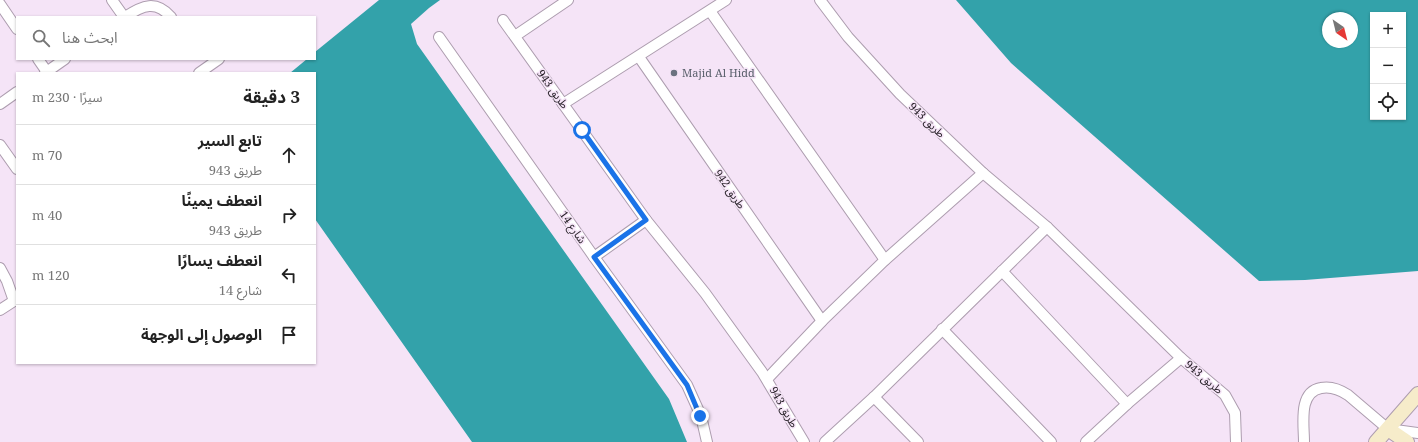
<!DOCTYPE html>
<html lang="ar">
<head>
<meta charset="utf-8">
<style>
	:root { --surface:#fff; --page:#f6f6f6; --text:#222; --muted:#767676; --line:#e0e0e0 }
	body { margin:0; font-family:"Noto Serif","Noto Sans Arabic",serif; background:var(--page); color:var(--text); direction:rtl }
	.controls { position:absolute; right:12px; top:12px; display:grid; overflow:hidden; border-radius:0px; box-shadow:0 1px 3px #0004 }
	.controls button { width:36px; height:36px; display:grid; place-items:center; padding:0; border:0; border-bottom:1px solid var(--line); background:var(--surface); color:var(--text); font:20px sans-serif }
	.compass { position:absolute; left:1322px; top:12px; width:36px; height:36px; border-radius:50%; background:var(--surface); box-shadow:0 1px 3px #0004; rotate:145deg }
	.stop { position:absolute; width:12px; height:12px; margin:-9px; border:3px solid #1a73e8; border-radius:50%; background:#fff }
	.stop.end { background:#1a73e8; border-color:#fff; box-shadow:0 1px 4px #0008 }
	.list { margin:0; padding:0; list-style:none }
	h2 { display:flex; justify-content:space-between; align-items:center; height:52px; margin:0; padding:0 16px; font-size:17px }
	h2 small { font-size:13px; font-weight:400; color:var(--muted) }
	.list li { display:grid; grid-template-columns:26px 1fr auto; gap:12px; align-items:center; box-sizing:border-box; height:60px; padding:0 16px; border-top:1px solid var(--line) }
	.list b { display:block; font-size:15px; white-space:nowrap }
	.list p { margin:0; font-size:13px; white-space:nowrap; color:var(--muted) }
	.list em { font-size:13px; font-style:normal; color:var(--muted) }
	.icon { flex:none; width:22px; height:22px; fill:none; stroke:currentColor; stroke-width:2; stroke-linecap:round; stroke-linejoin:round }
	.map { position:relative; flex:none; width:1418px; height:442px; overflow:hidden; direction:ltr }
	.search { position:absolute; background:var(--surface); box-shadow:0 1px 3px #0004; left:16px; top:16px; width:300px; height:44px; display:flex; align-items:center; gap:10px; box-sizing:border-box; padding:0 14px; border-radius:0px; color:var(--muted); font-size:15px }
	.panel { position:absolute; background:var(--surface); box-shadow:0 1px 3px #0004; left:16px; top:72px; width:300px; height:292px; border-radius:0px; direction:rtl }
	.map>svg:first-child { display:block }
	.water { fill:#33a2aa; fill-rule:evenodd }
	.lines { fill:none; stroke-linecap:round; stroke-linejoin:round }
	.street-casing { stroke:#ad9daf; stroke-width:12 }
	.secondary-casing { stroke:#ad9daf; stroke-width:16 }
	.street { stroke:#fff; stroke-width:10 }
	.secondary { stroke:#f6ecca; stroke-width:14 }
	.route { stroke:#1a73e8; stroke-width:5 }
	.worship-dot { fill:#6b7280; stroke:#f5e4f7; stroke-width:1.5 }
	.labels { text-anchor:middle; stroke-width:3; stroke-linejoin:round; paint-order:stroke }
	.worship-label { font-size:11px; fill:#5b616d; stroke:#f5e4f7; text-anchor:start }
	.street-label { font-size:11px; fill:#282229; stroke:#f5e4f7 }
</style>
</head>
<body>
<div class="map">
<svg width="1418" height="442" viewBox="0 0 1418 442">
	<rect width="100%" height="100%" fill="#f5e4f7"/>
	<!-- water -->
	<g class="water">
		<path d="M379,0H440L429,8L411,24L417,44L669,399L687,442H472L315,219V73H290L307,59H315V52Z"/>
		<path d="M956,0H1418V271L1305,280L1259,281L1011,63ZM1373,15H1403V117H1373ZM1328,18H1352V42H1328Z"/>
	</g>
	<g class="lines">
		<!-- street casing -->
		<g class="street-casing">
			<g id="street">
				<path d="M112,0L124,17"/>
				<path d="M820,0L848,37L900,94L983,173L1047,227L1181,358L1225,395L1235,413L1236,442"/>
				<path d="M0,4L17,29"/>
				<path d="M710,11L885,260"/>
				<path d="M125,17C143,5 156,0 171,17"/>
				<path d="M503,20L646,220L705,293L762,372L804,442"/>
				<path d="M515,36L568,0"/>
				<path d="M439,37L594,257L687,385L701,416L707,442"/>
				<path d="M639,57L822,321"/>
				<path d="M38,59L47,72"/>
				<path d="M45,73L65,59"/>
				<path d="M199,73L219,59"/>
				<path d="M0,104L17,92"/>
				<path d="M563,104L726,0"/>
				<path d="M0,145L17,169"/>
				<path d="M594,257L646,220"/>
				<path d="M0,268L7,281L14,301"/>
				<path d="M1002,271L1127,404"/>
				<path d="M0,310L17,299"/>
				<path d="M942,329L1051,442"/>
				<path d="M767,379L822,321L885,260L983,173"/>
				<path d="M874,397L918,442"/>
				<path d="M825,442L874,397L1047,227"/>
				<path d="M1086,442L1127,404L1181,358"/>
				<path d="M1304,442C1304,424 1298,392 1321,388C1331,386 1339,389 1348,395L1388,429L1418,433"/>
			</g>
		</g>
		<!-- secondary casing -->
		<g class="secondary-casing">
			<g id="secondary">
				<path d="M1388,429L1407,442"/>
				<path d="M1376,442L1418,394"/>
			</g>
		</g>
		<!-- street -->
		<use href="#street" class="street"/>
		<!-- secondary -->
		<use href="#secondary" class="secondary"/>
	</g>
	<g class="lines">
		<!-- route -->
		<path class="route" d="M582,130L646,220L594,257L687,385L700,416"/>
	</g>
	<!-- markers -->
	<circle class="worship-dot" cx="674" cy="73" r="4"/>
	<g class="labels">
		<!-- worship labels -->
		<g class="worship-label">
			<text x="682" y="77">Majid Al Hidd</text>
		</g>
		<!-- street labels -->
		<g class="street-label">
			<text transform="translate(553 89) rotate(54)" y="4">طريق 943</text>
			<text transform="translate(927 120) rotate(44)" y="4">طريق 943</text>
			<text transform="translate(730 189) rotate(55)" y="4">طريق 942</text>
			<text transform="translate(573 227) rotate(55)" y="4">شارع 14</text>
			<text transform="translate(1204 377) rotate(40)" y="4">طريق 943</text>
			<text transform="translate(784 407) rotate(60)" y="4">طريق 943</text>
		</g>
	</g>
</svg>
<div class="controls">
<button>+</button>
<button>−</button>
<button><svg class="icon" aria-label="locate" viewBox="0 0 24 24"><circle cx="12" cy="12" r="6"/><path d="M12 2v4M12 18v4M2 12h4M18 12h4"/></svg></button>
</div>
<svg class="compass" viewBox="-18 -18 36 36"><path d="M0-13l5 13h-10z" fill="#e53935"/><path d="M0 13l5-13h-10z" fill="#767676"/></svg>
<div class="stop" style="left:582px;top:130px"></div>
<div class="stop end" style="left:700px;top:416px"></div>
<div class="search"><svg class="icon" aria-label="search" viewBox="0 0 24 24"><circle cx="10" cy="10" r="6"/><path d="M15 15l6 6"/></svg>ابحث هنا</div>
<section class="panel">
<h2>3 دقيقة<small>سيرًا · 230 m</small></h2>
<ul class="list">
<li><svg class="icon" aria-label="ahead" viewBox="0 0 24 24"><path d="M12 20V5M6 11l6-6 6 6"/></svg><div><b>تابع السير</b><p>طريق 943</p></div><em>70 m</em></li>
<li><svg class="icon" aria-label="right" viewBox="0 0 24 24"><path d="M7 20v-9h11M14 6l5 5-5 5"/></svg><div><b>انعطف يمينًا</b><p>طريق 943</p></div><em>40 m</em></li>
<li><svg class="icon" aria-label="left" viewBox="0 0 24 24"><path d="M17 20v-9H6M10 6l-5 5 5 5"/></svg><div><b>انعطف يسارًا</b><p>شارع 14</p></div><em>120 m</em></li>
<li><svg class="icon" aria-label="arrive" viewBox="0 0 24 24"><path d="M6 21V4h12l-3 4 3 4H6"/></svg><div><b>الوصول إلى الوجهة</b></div></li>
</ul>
</section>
</div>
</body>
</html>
